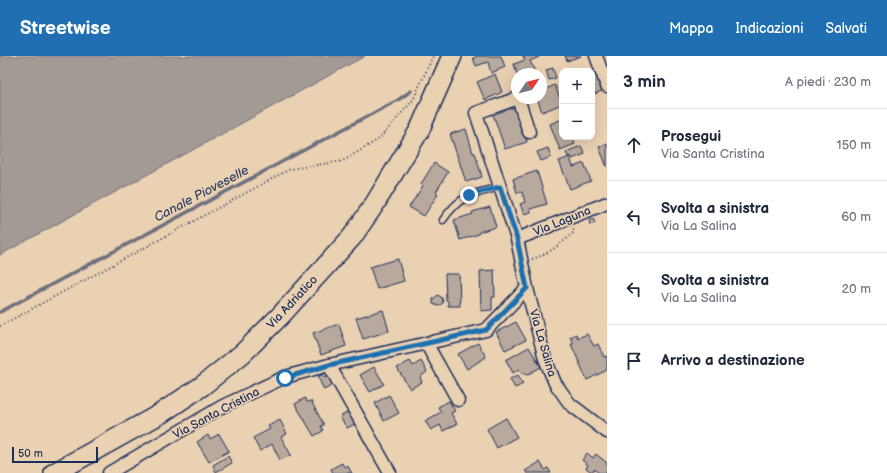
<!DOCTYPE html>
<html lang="it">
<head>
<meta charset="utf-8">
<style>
	:root { --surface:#fff; --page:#f6f6f7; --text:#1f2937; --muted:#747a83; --line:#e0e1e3; --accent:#1f6fb2 }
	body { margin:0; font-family:"Balsamiq Sans",sans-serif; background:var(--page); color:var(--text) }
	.controls { position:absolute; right:12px; top:12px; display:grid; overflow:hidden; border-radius:8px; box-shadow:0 4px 16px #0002 }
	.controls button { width:36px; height:36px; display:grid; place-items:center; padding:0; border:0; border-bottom:1px solid var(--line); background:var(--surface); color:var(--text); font:20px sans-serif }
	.compass { position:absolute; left:511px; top:12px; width:36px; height:36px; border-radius:50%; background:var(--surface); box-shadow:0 4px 16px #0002; rotate:55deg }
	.scale { position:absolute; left:12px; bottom:10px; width:86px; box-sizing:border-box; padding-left:4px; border:2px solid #1b2f5e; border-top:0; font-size:11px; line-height:14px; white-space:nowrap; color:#1b2f5e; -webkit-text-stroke:3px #ead1b2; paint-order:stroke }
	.stop { position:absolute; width:12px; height:12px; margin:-9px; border:3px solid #1f6fb2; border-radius:50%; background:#fff }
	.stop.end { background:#1f6fb2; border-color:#fff; box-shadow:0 1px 4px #0008 }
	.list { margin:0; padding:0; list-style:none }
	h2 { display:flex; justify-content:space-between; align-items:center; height:52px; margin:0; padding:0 16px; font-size:17px }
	h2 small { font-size:13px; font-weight:400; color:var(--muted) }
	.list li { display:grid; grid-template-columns:26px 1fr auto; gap:12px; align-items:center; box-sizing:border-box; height:72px; padding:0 16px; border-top:1px solid var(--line) }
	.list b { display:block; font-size:15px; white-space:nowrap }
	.list p { margin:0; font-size:13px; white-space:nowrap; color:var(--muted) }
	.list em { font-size:13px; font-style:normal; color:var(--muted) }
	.icon { flex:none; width:22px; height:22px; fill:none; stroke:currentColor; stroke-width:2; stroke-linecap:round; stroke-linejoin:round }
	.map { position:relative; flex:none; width:607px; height:417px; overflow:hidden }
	header { display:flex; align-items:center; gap:24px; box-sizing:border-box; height:56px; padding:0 20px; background:var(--accent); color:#fff }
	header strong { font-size:19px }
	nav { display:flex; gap:22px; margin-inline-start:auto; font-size:14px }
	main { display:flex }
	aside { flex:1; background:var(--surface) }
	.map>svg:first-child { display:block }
	.water { fill:#a39995; stroke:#6d6f7f }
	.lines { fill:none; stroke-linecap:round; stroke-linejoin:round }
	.stream { stroke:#6d6f7f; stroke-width:3.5 }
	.building { fill:#b7a99d; stroke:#1b2f5e }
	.lane-casing { stroke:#1b2f5e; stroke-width:9 }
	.street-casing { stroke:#1b2f5e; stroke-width:15 }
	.primary-casing { stroke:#1b2f5e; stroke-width:22 }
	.path { stroke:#1b2f5e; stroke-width:2; stroke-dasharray:1 3; stroke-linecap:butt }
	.lane { stroke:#ead1b2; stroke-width:6 }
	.street { stroke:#ead1b2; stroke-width:12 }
	.primary { stroke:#ead1b2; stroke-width:19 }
	.route { stroke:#1f6fb2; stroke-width:5 }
	.labels { text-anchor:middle; stroke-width:3; stroke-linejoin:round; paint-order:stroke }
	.street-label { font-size:12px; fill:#1b2f5e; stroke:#ead1b2 }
	.water-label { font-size:13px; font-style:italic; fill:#364469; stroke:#ead1b2 }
</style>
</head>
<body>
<header>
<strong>Streetwise</strong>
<nav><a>Mappa</a><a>Indicazioni</a><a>Salvati</a></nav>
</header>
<main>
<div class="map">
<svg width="607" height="417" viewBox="0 0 607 417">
	<rect width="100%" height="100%" fill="#ead1b2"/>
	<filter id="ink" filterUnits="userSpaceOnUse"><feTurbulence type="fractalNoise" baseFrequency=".025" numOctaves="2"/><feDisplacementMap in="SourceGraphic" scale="8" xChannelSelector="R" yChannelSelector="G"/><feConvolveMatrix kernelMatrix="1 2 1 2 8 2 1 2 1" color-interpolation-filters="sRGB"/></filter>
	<g filter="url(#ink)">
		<!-- water -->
		<path class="water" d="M0,0H365L0,199Z"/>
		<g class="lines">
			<!-- stream -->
			<path class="stream" d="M0,256L398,44L411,35"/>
		</g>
		<!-- building -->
		<g class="building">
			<path d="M478,0H501L505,11L491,17L488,6L476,10L473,2Z"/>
			<path d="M523,0H539V1L530,5L536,18H517L514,8L525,4Z"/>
			<path d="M565,0H581L567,5Z"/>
			<path d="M553,12L556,22L549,24L546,14Z"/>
			<path d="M592,15H594L602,35L592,39Z"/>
			<path d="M495,18L502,36L485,44L477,26Z"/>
			<path d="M555,29L562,48L542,56L537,42H541V35Z"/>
			<path d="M515,51L527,86L505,93L493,58Z"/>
			<path d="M562,63V81H573L575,88L560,94L550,68Z"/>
			<path d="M466,73L473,97H475L482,121L466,126L450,78Z"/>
			<path d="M607,88V111L599,91Z"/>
			<path d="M581,90L585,98L572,103L571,100L568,101L566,96Z"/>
			<path d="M548,92L551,101L541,105L537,96Z"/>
			<path d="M570,101L573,111L584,107L591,125L570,133L559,105Z"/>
			<path d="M434,107L448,116L436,136L438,138L424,160L409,151L423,130L421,128Z"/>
			<path d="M537,115L547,148L530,153L531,156L524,158L520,148L525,146L522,136L517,137L513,123Z"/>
			<path d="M490,151L496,171L479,176V178L460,184L454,164L473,158L472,156Z"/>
			<path d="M593,163L595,167L590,169L589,165Z"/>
			<path d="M398,203L404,225L377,233L370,211Z"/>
			<path d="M494,214L495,241H492V254L481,255L480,215Z"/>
			<path d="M445,218H459L460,250H448V245L446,244Z"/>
			<path d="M438,239L442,242L443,247L438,250L433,248V243Z"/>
			<path d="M383,254L389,275L363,283L356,262Z"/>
			<path d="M516,266L526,284L505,294L496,276Z"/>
			<path d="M339,268L346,290L321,299L313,277Z"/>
			<path d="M576,278L578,282L587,278L594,290L598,288L604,301L607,300V314L587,324L571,288L573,287L570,281Z"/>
			<path d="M478,287L486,301L467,313L458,298Z"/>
			<path d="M529,291L541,311L527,319L521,317L519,313L513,317L506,304Z"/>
			<path d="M410,305L413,310L421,305L427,316L420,321L422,326L410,333L397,312Z"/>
			<path d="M374,311L384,328L370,336L360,319Z"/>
			<path d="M323,318L325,322L328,320L333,329L324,334L318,321Z"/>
			<path d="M518,319L523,328L515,332L510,323Z"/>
			<path d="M389,339L399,357L384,365L375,347Z"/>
			<path d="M305,342L307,346L311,345L324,369L321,370L323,375L314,380L295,348Z"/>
			<path d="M449,345L455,355L451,357L457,368L443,375L440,369L431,374L425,365L441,356L438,351Z"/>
			<path d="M348,356L355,368L347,372L340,361Z"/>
			<path d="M506,362L517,381L497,392L487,373Z"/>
			<path d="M280,364L287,378L281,381L291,399L280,404L272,388L260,395L253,382L270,373L268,370Z"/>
			<path d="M219,378L229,395L209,406L197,386L208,379L210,383Z"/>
			<path d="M587,397L593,402L596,398L607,407V417H599L594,413L592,416L586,412L588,409L582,404Z"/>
			<path d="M228,400L232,407L216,416L213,409Z"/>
			<path d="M540,406L545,414L548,412L551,417H527L525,415Z"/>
			<path d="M342,407L344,411L347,409L352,417H333L331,413Z"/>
		</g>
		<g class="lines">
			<!-- lane casing -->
			<g class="lane-casing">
				<path id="lane" d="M443,164C461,138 471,139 500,131"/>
			</g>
			<!-- street casing -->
			<g class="street-casing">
				<g id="street">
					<path d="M596,0L607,30"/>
					<path d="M518,42L476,57L517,183L527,232L545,303L555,327L570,348L607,376"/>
					<path d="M518,42L529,76"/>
					<path d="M517,183L607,147"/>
					<path d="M426,287L458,344"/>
					<path d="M329,309L390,417"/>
					<path d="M109,417L223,350L285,321L329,309L486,274L527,232"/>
				</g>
			</g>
			<!-- primary casing -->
			<g class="primary-casing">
				<path id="primary" d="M54,417L160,358L202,330L243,297L281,259L352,181L374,149L419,75L452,0"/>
			</g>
			<!-- path -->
			<g class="path">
				<path d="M532,203C549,198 561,188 574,176L573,173"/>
				<path d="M0,270L290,113L343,105L379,83L413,44L433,0"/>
			</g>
			<!-- lane -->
			<use href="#lane" class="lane"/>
			<!-- street -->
			<use href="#street" class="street"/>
			<!-- primary -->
			<use href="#primary" class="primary"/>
		</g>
	</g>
	<g class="lines" filter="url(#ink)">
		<!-- route -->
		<path class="route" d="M285,322L329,309L486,274L527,232L517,183L500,131L469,139"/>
	</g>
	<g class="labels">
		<!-- street labels -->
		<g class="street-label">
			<text transform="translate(562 165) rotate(-22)" y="4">Via Laguna</text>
			<text transform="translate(292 246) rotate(-47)" y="4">Via Adriatico</text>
			<text transform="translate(543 287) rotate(74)" y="4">Via La Salina</text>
			<text transform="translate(216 357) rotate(-28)" y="4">Via Santa Cristina</text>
		</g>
		<!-- water labels -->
		<g class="water-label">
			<text transform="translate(201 137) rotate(-28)" y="5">Canale Pioveselle</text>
		</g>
	</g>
</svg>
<div class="controls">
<button>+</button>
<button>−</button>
</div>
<svg class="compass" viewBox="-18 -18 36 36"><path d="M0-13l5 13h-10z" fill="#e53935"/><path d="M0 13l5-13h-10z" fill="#747a83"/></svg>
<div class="scale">50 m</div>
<div class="stop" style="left:285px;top:322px"></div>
<div class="stop end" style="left:469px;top:139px"></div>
</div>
<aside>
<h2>3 min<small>A piedi · 230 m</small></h2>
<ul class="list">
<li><svg class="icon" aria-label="ahead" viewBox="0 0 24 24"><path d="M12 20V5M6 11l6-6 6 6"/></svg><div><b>Prosegui</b><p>Via Santa Cristina</p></div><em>150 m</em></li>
<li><svg class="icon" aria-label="left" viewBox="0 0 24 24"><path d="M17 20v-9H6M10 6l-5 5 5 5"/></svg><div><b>Svolta a sinistra</b><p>Via La Salina</p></div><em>60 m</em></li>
<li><svg class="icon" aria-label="left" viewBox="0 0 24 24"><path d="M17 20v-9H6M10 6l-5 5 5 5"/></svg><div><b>Svolta a sinistra</b><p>Via La Salina</p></div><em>20 m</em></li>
<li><svg class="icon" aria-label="arrive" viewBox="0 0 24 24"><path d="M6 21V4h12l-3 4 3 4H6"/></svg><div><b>Arrivo a destinazione</b></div></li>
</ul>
</aside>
</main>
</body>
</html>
